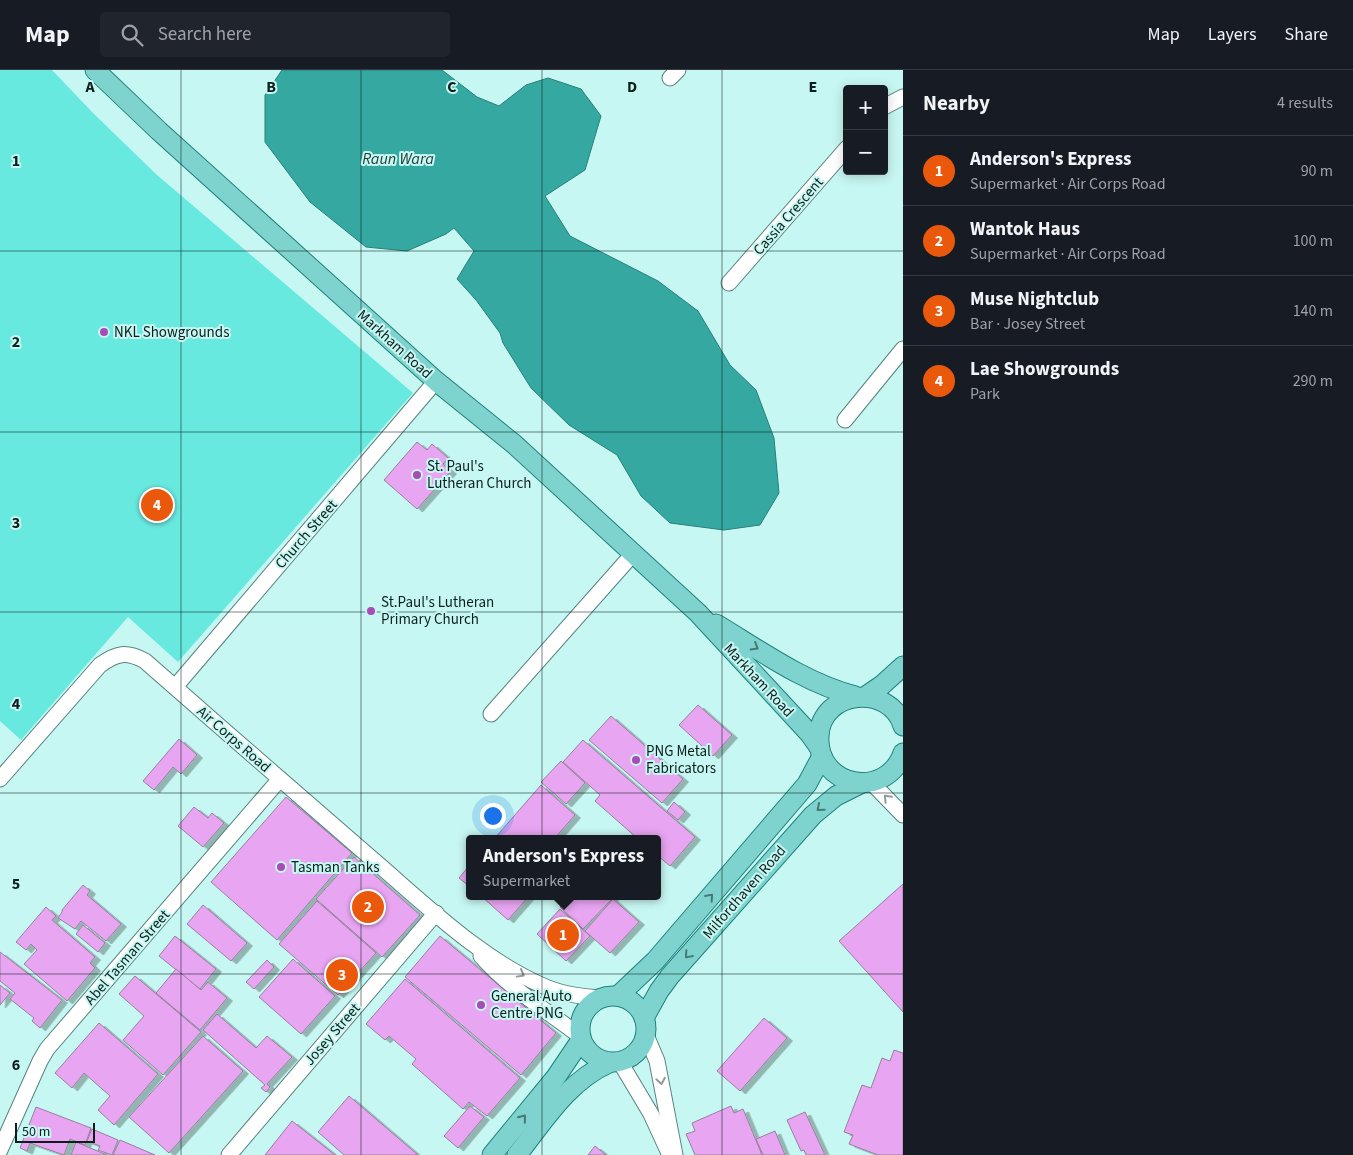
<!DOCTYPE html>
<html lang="en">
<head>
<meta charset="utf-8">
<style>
	:root { --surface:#171b24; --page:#20242c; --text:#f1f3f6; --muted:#9ea1a6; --line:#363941; --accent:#ea580c }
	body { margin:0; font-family:"Source Sans 3",sans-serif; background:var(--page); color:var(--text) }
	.controls { position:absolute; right:15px; top:15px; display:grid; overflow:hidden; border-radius:5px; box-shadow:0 2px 12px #0003 }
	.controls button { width:45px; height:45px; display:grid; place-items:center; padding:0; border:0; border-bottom:1px solid var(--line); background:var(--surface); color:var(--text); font:25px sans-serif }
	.scale { position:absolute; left:15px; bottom:12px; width:80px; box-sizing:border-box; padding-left:5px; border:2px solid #0c1f1d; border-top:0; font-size:14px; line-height:18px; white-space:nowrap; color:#0c1f1d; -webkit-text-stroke:4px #c7f7f2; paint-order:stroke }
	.you { position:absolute; left:492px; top:745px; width:18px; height:18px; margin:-12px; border:4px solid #fff; border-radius:50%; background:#1a73e8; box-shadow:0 0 0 8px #1a73e833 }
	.badge { display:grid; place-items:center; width:32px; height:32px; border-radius:50%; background:var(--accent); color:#fff; font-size:16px; font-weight:700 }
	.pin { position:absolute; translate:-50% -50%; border:2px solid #fff; box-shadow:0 1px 5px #0006 }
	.popup { position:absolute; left:466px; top:765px; width:195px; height:65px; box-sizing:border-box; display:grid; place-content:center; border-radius:5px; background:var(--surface); filter:drop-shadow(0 1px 4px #0005); font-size:16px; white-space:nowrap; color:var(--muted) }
	.popup b { font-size:19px; color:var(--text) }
	.popup::after { content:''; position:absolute; left:50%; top:100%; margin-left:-10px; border:10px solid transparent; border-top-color:var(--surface) }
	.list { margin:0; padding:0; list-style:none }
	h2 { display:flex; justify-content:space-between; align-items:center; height:65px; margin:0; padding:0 20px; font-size:21px }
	h2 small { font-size:16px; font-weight:400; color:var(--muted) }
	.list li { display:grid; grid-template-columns:32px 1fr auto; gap:15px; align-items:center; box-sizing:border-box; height:70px; padding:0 20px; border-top:1px solid var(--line) }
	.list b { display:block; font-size:19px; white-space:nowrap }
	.list p { margin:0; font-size:16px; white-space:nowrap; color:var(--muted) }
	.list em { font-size:16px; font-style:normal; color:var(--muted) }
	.icon { flex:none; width:28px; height:28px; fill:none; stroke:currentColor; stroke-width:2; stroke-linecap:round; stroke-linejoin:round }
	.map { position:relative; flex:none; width:903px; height:1085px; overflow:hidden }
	header { display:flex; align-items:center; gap:30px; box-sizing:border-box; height:70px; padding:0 25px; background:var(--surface); border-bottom:1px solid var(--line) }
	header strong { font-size:24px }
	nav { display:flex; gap:28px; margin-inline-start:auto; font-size:18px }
	.search { width:350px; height:45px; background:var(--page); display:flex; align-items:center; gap:12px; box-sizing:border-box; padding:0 18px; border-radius:5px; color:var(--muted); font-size:19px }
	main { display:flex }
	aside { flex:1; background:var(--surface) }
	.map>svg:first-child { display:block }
	.green { fill:#68e9df }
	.water { fill:#35a9a1; stroke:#298079 }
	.building { fill:#e8a5f2; stroke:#98809c; filter:url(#shadow) }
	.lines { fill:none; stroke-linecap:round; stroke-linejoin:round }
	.minor-casing { stroke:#56827e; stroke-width:17 }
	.major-casing { stroke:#1f817b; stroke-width:21 }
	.minor { stroke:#fff; stroke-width:15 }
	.major { stroke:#7fd3ce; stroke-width:19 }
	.oneway { stroke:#467976 }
	.oneway2 { stroke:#929a99 }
	.grid { fill:none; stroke:#0c1f1d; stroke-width:1; stroke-opacity:0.55 }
	.poi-dot { fill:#a74bb6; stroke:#c7f7f2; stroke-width:2 }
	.labels { text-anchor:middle; stroke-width:4; stroke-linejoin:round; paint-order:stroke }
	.street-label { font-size:15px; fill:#0c1f1d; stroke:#c7f7f2 }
	.poi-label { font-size:15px; fill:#0c1f1d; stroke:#c7f7f2; text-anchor:start }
	.water-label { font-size:16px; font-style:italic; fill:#233c3a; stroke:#c7f7f2 }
	.grid-label { font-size:16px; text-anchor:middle; font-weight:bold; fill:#0c1f1d; stroke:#c7f7f2; stroke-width:4; stroke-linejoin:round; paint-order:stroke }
</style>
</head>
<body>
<header>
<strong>Map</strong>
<div class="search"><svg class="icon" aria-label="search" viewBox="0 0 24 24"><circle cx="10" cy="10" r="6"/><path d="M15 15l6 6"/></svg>Search here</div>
<nav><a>Map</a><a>Layers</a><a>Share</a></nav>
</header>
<main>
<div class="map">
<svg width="903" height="1085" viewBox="0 0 903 1085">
	<defs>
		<filter id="shadow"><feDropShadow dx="5.5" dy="3" stdDeviation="0" flood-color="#0004"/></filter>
	</defs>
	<rect width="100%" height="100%" fill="#c7f7f2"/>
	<!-- green -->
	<path class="green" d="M0,0H52L93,43L157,105L413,323L178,592L128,547L21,670L0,651Z"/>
	<!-- water -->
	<path class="water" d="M282,0H442L477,27L499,36L526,15L548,8L581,19L601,46L585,100L545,126L570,166L658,211L698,241L730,295L756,320L774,368L779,423L760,455L724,460L670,453L641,426L617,385L569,355L531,318L503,273L500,263L476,230L457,209L474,181L454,158L446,164L407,181L366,177L310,132L265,72V25Z"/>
	<!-- building -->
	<g class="building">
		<path d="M417,372L427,380L432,374L448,388L443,394L451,401L417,439L384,410Z"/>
		<path d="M698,635L732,665L713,686L679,655Z"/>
		<path d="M611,646L683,709L662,733L589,670Z"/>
		<path d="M179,669L197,685L181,704L173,697L154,720L143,711Z"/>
		<path d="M583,670L695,767L670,796L657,785V769H638L595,731L600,725L563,692Z"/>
		<path d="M561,691L585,713L566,734L541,712Z"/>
		<path d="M541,715L575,745L554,769H494Z"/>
		<path d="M286,727L352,783L277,870L211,812Z"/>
		<path d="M674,732L685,742L678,750L667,741Z"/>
		<path d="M194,737L208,748L212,743L224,753L203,777L178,756Z"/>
		<path d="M354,787L420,845L382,887L316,829Z"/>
		<path d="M469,796V816L459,808Z"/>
		<path d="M903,814V942L839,871Z"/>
		<path d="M83,815L90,821L87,825L121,854L106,871L81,851L75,859L58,848L62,842V840Z"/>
		<path d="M481,826H529L508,850Z"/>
		<path d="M571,826L574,830L577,826H611L613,828L583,859L560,837Z"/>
		<path d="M613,829L639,852L610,883L585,861Z"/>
		<path d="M317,831L376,883L338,925L279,874Z"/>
		<path d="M203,835L247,873L231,891L187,854Z"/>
		<path d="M46,837L56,846L52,850L95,887L90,893L95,898L67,931L24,894L37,880L31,874L26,880L16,872Z"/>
		<path d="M560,839L590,866L566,891L537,864Z"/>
		<path d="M83,855L105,873L98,882L76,864Z"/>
		<path d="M175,866L216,899L200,919L159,886Z"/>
		<path d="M440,866L556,963L521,1005L405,907Z"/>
		<path d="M0,882L62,930L40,958L32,951L34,948L10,929L15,923L0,911Z"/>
		<path d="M293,889L335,926L301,964L259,927Z"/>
		<path d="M267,890L274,897L254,919L246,912Z"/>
		<path d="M176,899L201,920L208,912L227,928L200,960L156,923Z"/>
		<path d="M135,906L201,962L163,1005L123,970L144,946L119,924Z"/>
		<path d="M405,909L520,1008L487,1046L469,1032L463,1039L412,994L416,989L389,966L385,970L366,954Z"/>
		<path d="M0,915L10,923L0,935Z"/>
		<path d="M217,944L256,978L267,966L292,987L267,1014L270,1017L266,1022L261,1018L265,1015L203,960Z"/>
		<path d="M764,948L787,968L740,1021L717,1001Z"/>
		<path d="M99,953L158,1004L114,1055L98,1040L110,1026L84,1003L72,1018L55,1003Z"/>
		<path d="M203,966L243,1001L169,1083L129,1047Z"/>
		<path d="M894,980L903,983V1085H878L849,1074L853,1065L844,1062L862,1015L871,1018L882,988L890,991Z"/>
		<path d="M349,1026L418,1085H344L318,1062Z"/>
		<path d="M470,1036L484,1047L458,1078L444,1066Z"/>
		<path d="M731,1036L734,1043L743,1039L762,1085H695L686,1064L695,1061L692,1053Z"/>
		<path d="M36,1037L91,1058L85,1075L70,1069L64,1085L30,1073L27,1081L20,1078Z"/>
		<path d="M805,1042L825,1085H806L804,1080L801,1081L787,1050Z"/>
		<path d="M292,1051L335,1085H265Z"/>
		<path d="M92,1059L118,1070L112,1085L98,1080L100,1076L87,1071Z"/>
		<path d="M775,1061L785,1085H763L756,1069Z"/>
		<path d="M120,1070L155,1085H113Z"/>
		<path d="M76,1072L107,1085H71Z"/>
		<path d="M595,1076L606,1085H588Z"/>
	</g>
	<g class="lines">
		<!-- minor casing -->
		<g class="minor-casing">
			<g id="minor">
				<path d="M670,8L678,0"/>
				<path d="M884,37L903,27"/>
				<path d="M729,213L847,78"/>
				<path d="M845,350L903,279"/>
				<path d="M175,617L436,311"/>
				<path d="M491,644L632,485"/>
				<path d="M0,709L100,595C117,583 126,581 145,591C220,657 296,723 371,788C425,834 482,891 548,918C566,925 584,927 603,928"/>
				<path d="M871,712L903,745"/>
				<path d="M481,886C509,918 546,940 580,966"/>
				<path d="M646,965L657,991L675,1085"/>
				<path d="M620,992L651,1044L668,1081"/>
				<path d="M0,1080L40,991L47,979L280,709"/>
				<path d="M229,1085L436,843"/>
			</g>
		</g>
		<!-- major casing -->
		<g class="major-casing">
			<g id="major">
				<path d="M95,0L159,61L436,311L514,374L698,543L809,663L819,677"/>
				<path d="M716,554C761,581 805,613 855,626"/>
				<path d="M866,626L882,615L903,596"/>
				<path d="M903,656C890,613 821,620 819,666C816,717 886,731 903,683"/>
				<circle cx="613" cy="959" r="33"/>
				<path d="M618,926L655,891L807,714L822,686"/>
				<path d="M644,948L659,921L670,906L813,745L836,726L862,713"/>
				<path d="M492,1085L556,1007L581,970"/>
				<path d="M517,1085C544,1051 568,1011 609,993"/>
			</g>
		</g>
		<!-- minor -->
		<use href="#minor" class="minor"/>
		<!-- major -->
		<use href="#major" class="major"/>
	</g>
	<!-- one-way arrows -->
	<defs><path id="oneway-chevron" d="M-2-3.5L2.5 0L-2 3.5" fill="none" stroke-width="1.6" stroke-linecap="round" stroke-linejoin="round" transform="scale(1.25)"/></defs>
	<g class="oneway">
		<use href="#oneway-chevron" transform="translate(755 577) rotate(31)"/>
		<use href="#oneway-chevron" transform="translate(820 738) rotate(139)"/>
		<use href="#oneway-chevron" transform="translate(710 827) rotate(-49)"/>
		<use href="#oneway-chevron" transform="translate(688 885) rotate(131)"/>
		<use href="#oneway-chevron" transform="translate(523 1048) rotate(-51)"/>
	</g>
	<g class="oneway2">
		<use href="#oneway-chevron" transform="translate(887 728) rotate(-134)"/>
		<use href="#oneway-chevron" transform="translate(521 904) rotate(29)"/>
		<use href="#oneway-chevron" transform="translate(661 1011) rotate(80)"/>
	</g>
	<!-- grid -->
	<path class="grid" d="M181,0V1085M361,0V1085M542,0V1085M722,0V1085M0,181H903M0,362H903M0,542H903M0,723H903M0,904H903"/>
	<!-- markers -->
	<g class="poi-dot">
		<circle cx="104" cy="262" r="5"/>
		<circle cx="417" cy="405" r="5"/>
		<circle cx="371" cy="541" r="5"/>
		<circle cx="636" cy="690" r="5"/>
		<circle cx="281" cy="797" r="5"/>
		<circle cx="481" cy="935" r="5"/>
	</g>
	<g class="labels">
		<!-- street labels -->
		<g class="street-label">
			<text transform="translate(788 146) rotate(-49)" y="5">Cassia Crescent</text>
			<text transform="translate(395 274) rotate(42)" y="5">Markham Road</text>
			<text transform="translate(306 464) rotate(-49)" y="5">Church Street</text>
			<text transform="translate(759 610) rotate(47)" y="5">Markham Road</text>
			<text transform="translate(234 669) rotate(41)" y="5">Air Corps Road</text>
			<text transform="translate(744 822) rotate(-49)" y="5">Milfordhaven Road</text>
			<text transform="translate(127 887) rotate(-49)" y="5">Abel Tasman Street</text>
			<text transform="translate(332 964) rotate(-49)" y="5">Josey Street</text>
		</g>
		<!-- poi labels -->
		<g class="poi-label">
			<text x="114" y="267">NKL Showgrounds</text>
			<text x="427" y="401">St. Paul's<tspan x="427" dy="17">Lutheran Church</tspan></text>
			<text x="381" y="537">St.Paul's Lutheran<tspan x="381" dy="17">Primary Church</tspan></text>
			<text x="646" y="686">PNG Metal<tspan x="646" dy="17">Fabricators</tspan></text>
			<text x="291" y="802">Tasman Tanks</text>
			<text x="491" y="931">General Auto<tspan x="491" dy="17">Centre PNG</tspan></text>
		</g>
		<!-- water labels -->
		<g class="water-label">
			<text x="398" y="94">Raun Wara</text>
		</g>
	</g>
	<g class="grid-label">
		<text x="90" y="22">A</text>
		<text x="271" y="22">B</text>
		<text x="452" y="22">C</text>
		<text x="632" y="22">D</text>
		<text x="813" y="22">E</text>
		<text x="16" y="96">1</text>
		<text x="16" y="277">2</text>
		<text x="16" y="458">3</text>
		<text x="16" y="639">4</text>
		<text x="16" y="819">5</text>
		<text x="16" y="1000">6</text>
	</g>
</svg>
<div class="controls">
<button>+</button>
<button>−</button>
</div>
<div class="scale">50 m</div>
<div class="you"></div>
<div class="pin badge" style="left:563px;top:865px">1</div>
<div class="popup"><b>Anderson's Express</b>Supermarket</div>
<div class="pin badge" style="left:368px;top:837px">2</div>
<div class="pin badge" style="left:342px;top:905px">3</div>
<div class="pin badge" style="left:157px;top:435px">4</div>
</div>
<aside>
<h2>Nearby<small>4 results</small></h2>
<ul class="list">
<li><span class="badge">1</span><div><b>Anderson's Express</b><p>Supermarket · Air Corps Road</p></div><em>90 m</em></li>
<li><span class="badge">2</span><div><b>Wantok Haus</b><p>Supermarket · Air Corps Road</p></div><em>100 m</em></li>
<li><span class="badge">3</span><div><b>Muse Nightclub</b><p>Bar · Josey Street</p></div><em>140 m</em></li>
<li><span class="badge">4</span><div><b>Lae Showgrounds</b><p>Park</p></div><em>290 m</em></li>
</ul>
</aside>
</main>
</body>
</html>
